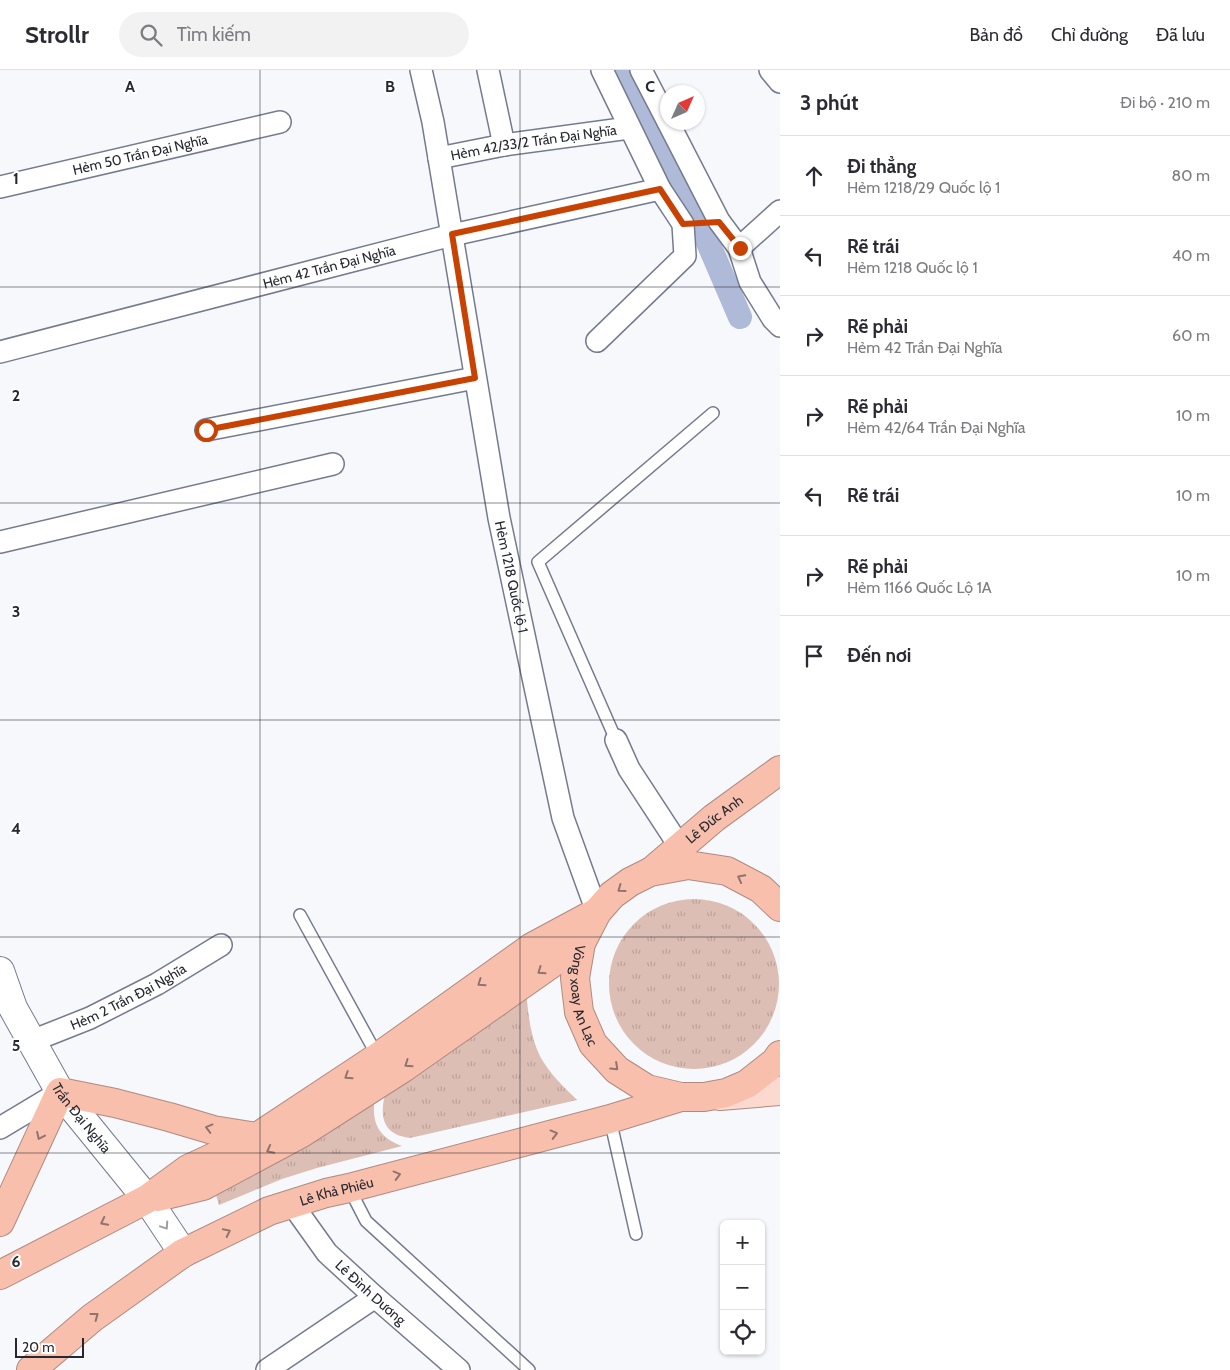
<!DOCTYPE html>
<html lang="vi">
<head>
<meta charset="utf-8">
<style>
	:root { --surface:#fff; --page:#f2f2f3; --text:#2b2b33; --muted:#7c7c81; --line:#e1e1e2 }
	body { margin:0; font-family:Cabin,sans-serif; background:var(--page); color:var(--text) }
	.controls { position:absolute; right:15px; bottom:15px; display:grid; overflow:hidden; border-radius:8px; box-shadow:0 1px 4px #0004 }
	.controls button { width:45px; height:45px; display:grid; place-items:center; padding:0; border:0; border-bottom:1px solid var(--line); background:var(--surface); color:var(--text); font:25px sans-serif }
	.compass { position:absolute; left:660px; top:15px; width:45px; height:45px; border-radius:50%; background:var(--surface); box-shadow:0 1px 4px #0004; rotate:45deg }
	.scale { position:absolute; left:15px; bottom:12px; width:69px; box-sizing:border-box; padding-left:5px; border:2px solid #252830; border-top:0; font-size:14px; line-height:18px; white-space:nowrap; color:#252830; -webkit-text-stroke:4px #fff; paint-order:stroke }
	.stop { position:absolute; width:15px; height:15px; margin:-11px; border:4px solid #c84203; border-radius:50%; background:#fff }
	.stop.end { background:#c84203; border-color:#fff; box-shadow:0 1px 5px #0008 }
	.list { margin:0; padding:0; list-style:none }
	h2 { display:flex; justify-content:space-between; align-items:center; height:65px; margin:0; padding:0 20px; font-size:21px }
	h2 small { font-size:16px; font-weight:400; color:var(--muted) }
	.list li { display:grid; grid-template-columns:32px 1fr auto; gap:15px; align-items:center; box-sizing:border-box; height:80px; padding:0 20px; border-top:1px solid var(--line) }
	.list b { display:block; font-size:19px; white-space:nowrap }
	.list p { margin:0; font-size:16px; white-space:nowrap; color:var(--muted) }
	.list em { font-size:16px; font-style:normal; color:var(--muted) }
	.icon { flex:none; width:28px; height:28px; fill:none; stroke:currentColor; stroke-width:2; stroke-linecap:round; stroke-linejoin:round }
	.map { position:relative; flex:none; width:780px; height:1300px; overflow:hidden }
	header { display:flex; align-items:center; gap:30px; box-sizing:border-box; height:70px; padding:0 25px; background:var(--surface); border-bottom:1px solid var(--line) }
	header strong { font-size:24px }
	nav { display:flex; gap:28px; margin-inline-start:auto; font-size:18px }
	.search { width:350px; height:45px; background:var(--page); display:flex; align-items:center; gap:12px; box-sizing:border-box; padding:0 18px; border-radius:28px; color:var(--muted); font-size:19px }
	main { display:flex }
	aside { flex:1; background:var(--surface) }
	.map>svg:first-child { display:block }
	.grass { fill:url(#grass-tufts) }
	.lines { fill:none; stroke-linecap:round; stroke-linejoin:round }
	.canal { stroke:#afbad8; stroke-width:24 }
	.lane-casing { stroke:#747b8f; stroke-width:14 }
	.street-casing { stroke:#747b8f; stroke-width:24 }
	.secondary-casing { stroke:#747b8f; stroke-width:30 }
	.primary-casing { stroke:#af8a81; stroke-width:30 }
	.highway-casing { stroke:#af8a81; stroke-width:30 }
	.lane { stroke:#fff; stroke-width:11 }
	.street { stroke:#fff; stroke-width:21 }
	.secondary { stroke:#fff; stroke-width:28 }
	.primary { stroke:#fbd9ce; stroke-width:28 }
	.highway { stroke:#f9bfad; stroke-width:28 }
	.oneway { stroke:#8f746e }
	.oneway2 { stroke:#9d9ea2 }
	.route { stroke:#c84203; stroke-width:6 }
	.grid { fill:none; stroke:#252830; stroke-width:1; stroke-opacity:0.55 }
	.labels { text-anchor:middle; stroke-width:4; stroke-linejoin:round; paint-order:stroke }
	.street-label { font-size:14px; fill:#252830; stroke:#fff }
	.grid-label { font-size:16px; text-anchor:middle; font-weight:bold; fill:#252830; stroke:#fff; stroke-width:4; stroke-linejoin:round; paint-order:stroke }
</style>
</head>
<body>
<header>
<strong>Strollr</strong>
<div class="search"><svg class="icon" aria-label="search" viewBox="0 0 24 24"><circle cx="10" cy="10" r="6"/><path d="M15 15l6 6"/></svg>Tìm kiếm</div>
<nav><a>Bản đồ</a><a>Chỉ đường</a><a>Đã lưu</a></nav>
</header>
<main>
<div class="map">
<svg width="780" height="1300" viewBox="0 0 780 1300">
	<defs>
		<pattern id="grass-tufts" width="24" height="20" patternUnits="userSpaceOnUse" patternTransform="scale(1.25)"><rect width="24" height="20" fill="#dcbeb4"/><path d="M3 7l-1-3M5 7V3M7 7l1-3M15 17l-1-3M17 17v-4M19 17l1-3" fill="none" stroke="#bda39b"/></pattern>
	</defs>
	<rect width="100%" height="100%" fill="#f6f8fc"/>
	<!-- grass -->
	<g class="grass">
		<circle cx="694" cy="914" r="85"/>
		<path d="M526,919C528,942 530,967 541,988C550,1004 564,1017 577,1030L410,1068C405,1067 398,1066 394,1063C379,1054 382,1035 386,1021Z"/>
		<path d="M376,1020C371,1047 373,1065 402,1076L317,1098L282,1109L219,1135L216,1125L217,1120Z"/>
	</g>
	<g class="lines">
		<!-- canal -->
		<path class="canal" d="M620,0L650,60L697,147L740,247"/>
		<!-- lane casing -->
		<g class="lane-casing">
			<g id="lane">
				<path d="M616,670L538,492L713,343"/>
				<path d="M300,845L378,987"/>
				<path d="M610,1049L636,1164"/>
				<path d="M349,1118L366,1151L529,1300"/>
			</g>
		</g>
		<!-- street casing -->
		<g class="street-casing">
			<g id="street">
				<path id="s1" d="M421,0L433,52L499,448L563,748L597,842"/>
				<path d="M488,0L504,75"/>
				<path d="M641,0L668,52"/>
				<path d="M770,0L780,12"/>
				<path d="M668,52L719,151L739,178L750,212L773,249L780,256"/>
				<path id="s2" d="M439,88L504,75L629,58"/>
				<path id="s3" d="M0,117L280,52"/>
				<path d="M739,178L780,141"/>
				<path d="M597,271L685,186L683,154L660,119L602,0"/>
				<path id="s4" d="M0,282L452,165L660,119"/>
				<path d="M206,360L475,308"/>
				<path d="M0,472L333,394"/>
				<path d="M616,670L629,699L680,777"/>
				<path id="s5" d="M32,971L90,948L157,914L221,875"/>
				<path d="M0,1058L60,1022"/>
				<path id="s6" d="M292,1134L327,1183L375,1227L459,1300"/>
				<path d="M267,1300L375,1227"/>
			</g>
		</g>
		<!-- secondary casing -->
		<g class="secondary-casing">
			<g id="secondary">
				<path id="s7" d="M0,901L13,938L60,1022L147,1129L183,1183"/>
			</g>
		</g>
		<!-- primary casing -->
		<g class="primary-casing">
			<path id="primary" d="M720,1026L780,1021"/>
		</g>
		<!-- highway casing -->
		<g class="highway-casing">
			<g id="highway">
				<path id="s8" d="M652,801L714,748L780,700"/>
				<path id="s9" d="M780,837L761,819L727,801L688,795L650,802L630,812L612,825L597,842L581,873L575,908L579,942L593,974L617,1000L647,1019L681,1027H704L726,1023L747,1014L775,992L780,985"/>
				<path d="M158,1127L203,1116L300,1064L403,998L581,873"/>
				<path d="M0,1152L60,1022L115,1033L169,1047L213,1060L257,1067"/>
				<path d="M0,1205L147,1129L188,1099L257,1067L378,987L532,877L597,842"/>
				<path id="s10" d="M31,1300L92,1248L183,1183L269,1141L326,1123L349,1118L610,1049L681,1027"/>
			</g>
		</g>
		<!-- lane -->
		<use href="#lane" class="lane"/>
		<!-- street -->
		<use href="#street" class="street"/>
		<!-- secondary -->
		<use href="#secondary" class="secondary"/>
		<!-- primary -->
		<use href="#primary" class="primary"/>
		<!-- highway -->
		<use href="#highway" class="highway"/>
	</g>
	<!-- one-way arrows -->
	<defs><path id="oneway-chevron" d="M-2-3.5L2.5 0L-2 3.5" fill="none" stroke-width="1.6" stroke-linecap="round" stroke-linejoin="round" transform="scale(1.25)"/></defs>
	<g class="oneway">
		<use href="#oneway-chevron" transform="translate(741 808) rotate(-152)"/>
		<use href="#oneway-chevron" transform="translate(621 819) rotate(144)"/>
		<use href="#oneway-chevron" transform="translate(541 901) rotate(145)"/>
		<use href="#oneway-chevron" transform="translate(481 913) rotate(145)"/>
		<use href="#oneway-chevron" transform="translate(408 994) rotate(145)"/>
		<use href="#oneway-chevron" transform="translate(615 997) rotate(43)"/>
		<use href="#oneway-chevron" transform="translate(348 1006) rotate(147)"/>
		<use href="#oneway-chevron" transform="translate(209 1058) rotate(-165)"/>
		<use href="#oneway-chevron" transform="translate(554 1064) rotate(-15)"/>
		<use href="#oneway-chevron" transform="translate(40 1066) rotate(115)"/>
		<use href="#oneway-chevron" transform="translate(270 1080) rotate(152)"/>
		<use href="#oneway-chevron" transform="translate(397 1105) rotate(-15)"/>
		<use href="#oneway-chevron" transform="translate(104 1152) rotate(153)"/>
		<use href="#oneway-chevron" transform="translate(227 1162) rotate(-26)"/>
		<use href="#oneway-chevron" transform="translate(95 1246) rotate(-37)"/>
	</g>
	<use class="oneway2" href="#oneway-chevron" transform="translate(165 1156) rotate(56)"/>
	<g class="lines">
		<!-- route -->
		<path class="route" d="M206,360L475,308L452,164L660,119L683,154L719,152L740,178"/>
	</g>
	<!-- grid -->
	<path class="grid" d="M260,0V1300M520,0V1300M0,217H780M0,433H780M0,650H780M0,867H780M0,1083H780"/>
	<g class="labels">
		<!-- street labels -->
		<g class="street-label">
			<text dy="5" stroke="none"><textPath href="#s2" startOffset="96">Hẻm 42/33/2 Trần Đại Nghĩa</textPath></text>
			<text dy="5" stroke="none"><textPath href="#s3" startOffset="144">Hẻm 50 Trần Đại Nghĩa</textPath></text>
			<text dy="5" stroke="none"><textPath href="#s4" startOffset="340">Hẻm 42 Trần Đại Nghĩa</textPath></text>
			<text dy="5" stroke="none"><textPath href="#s1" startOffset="515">Hẻm 1218 Quốc lộ 1</textPath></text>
			<text dy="5" stroke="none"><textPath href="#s8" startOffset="81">Lê Đức Anh</textPath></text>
			<text dy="5" stroke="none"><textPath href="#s9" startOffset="299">Vòng xoay An Lạc</textPath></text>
			<text dy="5" stroke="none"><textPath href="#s5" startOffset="106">Hẻm 2 Trần Đại Nghĩa</textPath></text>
			<text dy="5" stroke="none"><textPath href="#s7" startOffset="169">Trần Đại Nghĩa</textPath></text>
			<text dy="5" stroke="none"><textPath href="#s10" startOffset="358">Lê Khả Phiêu</textPath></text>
			<text dy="5" stroke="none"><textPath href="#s6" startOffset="119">Lê Đình Dương</textPath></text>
		</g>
	</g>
	<g class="grid-label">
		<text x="130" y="22">A</text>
		<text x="390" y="22">B</text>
		<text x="650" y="22">C</text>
		<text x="16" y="114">1</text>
		<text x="16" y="331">2</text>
		<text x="16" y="547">3</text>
		<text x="16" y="764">4</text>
		<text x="16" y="981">5</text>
		<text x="16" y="1197">6</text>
	</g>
</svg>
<div class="controls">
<button>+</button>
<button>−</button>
<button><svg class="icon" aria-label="locate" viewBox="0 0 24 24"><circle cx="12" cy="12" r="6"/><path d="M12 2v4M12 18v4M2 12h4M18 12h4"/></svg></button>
</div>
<svg class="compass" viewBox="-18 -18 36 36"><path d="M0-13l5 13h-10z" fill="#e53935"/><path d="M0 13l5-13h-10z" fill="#7c7c81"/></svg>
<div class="scale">20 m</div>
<div class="stop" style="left:206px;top:360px"></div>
<div class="stop end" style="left:740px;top:178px"></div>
</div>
<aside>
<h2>3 phút<small>Đi bộ · 210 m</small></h2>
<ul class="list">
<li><svg class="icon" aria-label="ahead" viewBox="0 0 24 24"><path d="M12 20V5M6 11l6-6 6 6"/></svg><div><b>Đi thẳng</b><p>Hẻm 1218/29 Quốc lộ 1</p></div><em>80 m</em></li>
<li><svg class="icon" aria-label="left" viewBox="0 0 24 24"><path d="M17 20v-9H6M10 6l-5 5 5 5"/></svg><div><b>Rẽ trái</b><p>Hẻm 1218 Quốc lộ 1</p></div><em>40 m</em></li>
<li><svg class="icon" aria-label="right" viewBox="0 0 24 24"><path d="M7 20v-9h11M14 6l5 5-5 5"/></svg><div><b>Rẽ phải</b><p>Hẻm 42 Trần Đại Nghĩa</p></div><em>60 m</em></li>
<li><svg class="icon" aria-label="right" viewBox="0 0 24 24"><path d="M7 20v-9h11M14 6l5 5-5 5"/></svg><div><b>Rẽ phải</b><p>Hẻm 42/64 Trần Đại Nghĩa</p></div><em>10 m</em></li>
<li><svg class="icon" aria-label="left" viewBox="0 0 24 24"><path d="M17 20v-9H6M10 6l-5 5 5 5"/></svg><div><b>Rẽ trái</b></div><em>10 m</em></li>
<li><svg class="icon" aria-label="right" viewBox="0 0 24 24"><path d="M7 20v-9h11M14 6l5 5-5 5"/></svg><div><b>Rẽ phải</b><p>Hẻm 1166 Quốc Lộ 1A</p></div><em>10 m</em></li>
<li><svg class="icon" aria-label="arrive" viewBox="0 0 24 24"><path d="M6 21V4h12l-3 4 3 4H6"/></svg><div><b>Đến nơi</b></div></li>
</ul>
</aside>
</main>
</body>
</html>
